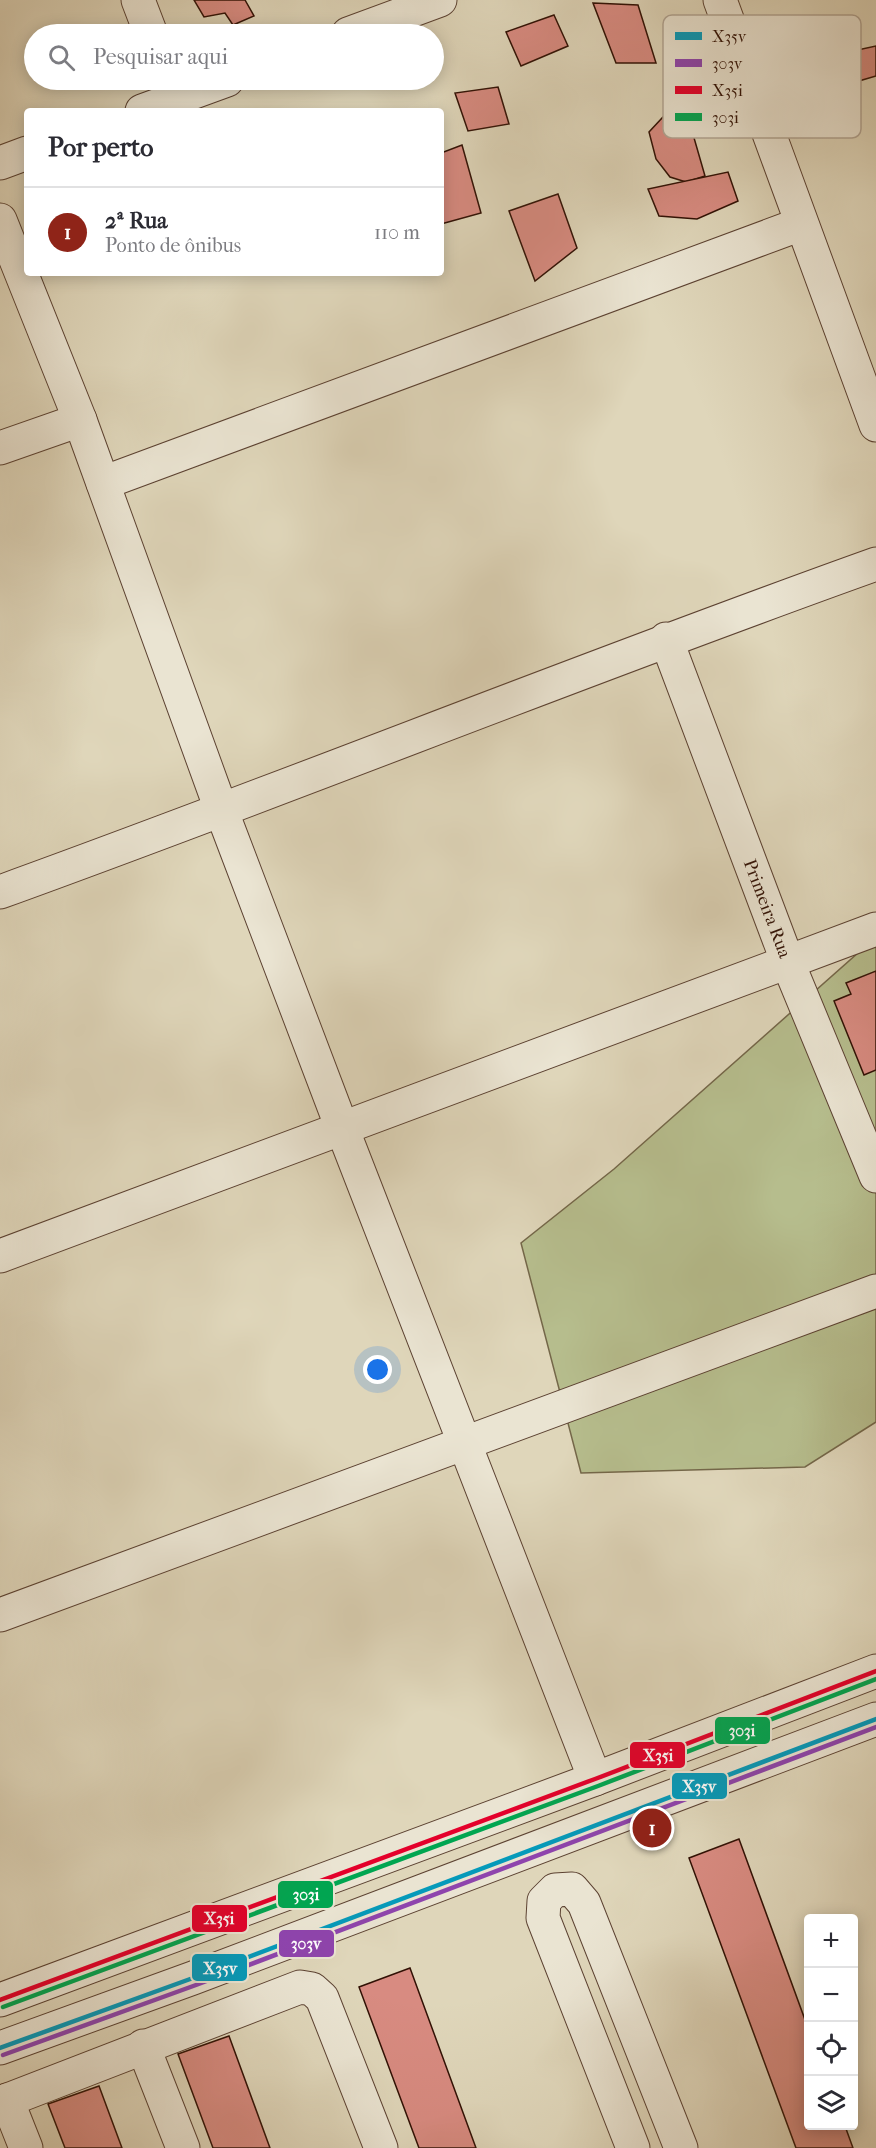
<!DOCTYPE html>
<html lang="pt">
<head>
<meta charset="utf-8">
<style>
	:root { --surface:#fff; --page:#f2f2f3; --text:#2b2b33; --muted:#7c7c81; --line:#e1e1e2; --accent:#8f2418 }
	body { margin:0; font-family:"IM FELL French Canon",serif; background:var(--page); color:var(--text) }
	.controls { position:absolute; right:18px; bottom:18px; display:grid; overflow:hidden; border-radius:6px; box-shadow:0 3px 15px #0003 }
	.controls button { width:54px; height:54px; display:grid; place-items:center; padding:0; border:0; border-bottom:2px solid var(--line); background:var(--surface); color:var(--text); font:30px sans-serif }
	.you { position:absolute; left:378px; top:1370px; width:21px; height:21px; margin:-15px; border:4px solid #fff; border-radius:50%; background:#1a73e8; box-shadow:0 0 0 9px #1a73e833 }
	.badge { display:grid; place-items:center; width:39px; height:39px; border-radius:50%; background:var(--accent); color:#fff; font-size:20px; font-weight:700 }
	.pin { position:absolute; translate:-50% -50%; border:3px solid #fff; box-shadow:0 2px 6px #0006 }
	.list { margin:0; padding:0; list-style:none }
	h2 { display:flex; justify-content:space-between; align-items:center; height:78px; margin:0; padding:0 24px; font-size:26px }
	h2 small { font-size:20px; font-weight:400; color:var(--muted) }
	.list li { display:grid; grid-template-columns:39px 1fr auto; gap:18px; align-items:center; box-sizing:border-box; height:90px; padding:0 24px; border-top:2px solid var(--line) }
	.list b { display:block; font-size:22px; white-space:nowrap }
	.list p { margin:0; font-size:20px; white-space:nowrap; color:var(--muted) }
	.list em { font-size:20px; font-style:normal; color:var(--muted) }
	.icon { flex:none; width:33px; height:33px; fill:none; stroke:currentColor; stroke-width:2; stroke-linecap:round; stroke-linejoin:round }
	.map { position:relative; flex:none; width:876px; height:2148px; overflow:hidden }
	.search { position:absolute; background:var(--surface); box-shadow:0 3px 15px #0003; left:24px; top:24px; width:420px; height:66px; display:flex; align-items:center; gap:15px; box-sizing:border-box; padding:0 21px; border-radius:33px; color:var(--muted); font-size:22px }
	.panel { position:absolute; background:var(--surface); box-shadow:0 3px 15px #0003; left:24px; top:108px; width:420px; height:168px; border-radius:6px }
	.map>svg:first-child { display:block }
	.green { fill:#b6bd8d; stroke:#746749; stroke-width:1.5 }
	.building { fill:#d88b81; stroke:#311105; stroke-width:1.5 }
	.lines { fill:none; stroke-linecap:round; stroke-linejoin:round }
	.minor-casing { stroke:#5c4232; stroke-width:35 }
	.minor { stroke:#eae4d2; stroke-width:33 }
	.bus-1-casing { stroke:#eae4d2; stroke-width:9 }
	.bus-2-casing { stroke:#eae4d2; stroke-width:9 }
	.bus-3-casing { stroke:#eae4d2; stroke-width:9 }
	.bus-4-casing { stroke:#eae4d2; stroke-width:9 }
	.bus-1 { stroke:#059aba; stroke-width:4.5 }
	.bus-2 { stroke:#8e44ad; stroke-width:4.5 }
	.bus-3 { stroke:#e4002b; stroke-width:4.5 }
	.bus-4 { stroke:#00a651; stroke-width:4.5 }
	.labels { text-anchor:middle; stroke-width:5; stroke-linejoin:round; paint-order:stroke }
	.street-label { font-size:18px; fill:#311105; stroke:#eae4d2 }
	.key { fill:#eae4d2; stroke:#b2a594; stroke-width:1.5 }
	.key-label { font-size:16px; fill:#311105 }
	.line-badge { stroke:#eae4d2; stroke-width:2 }
	.badge-label { font-size:16px; text-anchor:middle; font-weight:bold; fill:#fff }
</style>
</head>
<body>
<div class="map">
<svg width="876" height="2148" viewBox="0 0 876 2148">
	<rect width="100%" height="100%" fill="#dfd6ba"/>
	<filter id="stains"><feTurbulence type="fractalNoise" baseFrequency=".00333" numOctaves="4"/><feColorMatrix values="0 0 0 0 .2 0 0 0 0 .09 0 0 0 0 .02 0 0 0 .5 -.17"/></filter>
	<radialGradient id="worn" r=".72"><stop offset=".6" stop-color="#630" stop-opacity="0"/><stop offset="1" stop-color="#630" stop-opacity=".3"/></radialGradient>
	<!-- green -->
	<path class="green" d="M876,937V1422L805,1467L581,1473L521,1243L614,1169Z"/>
	<!-- building -->
	<g class="building">
		<path d="M194,0H245L254,16L233,25L225,13L204,17Z"/>
		<path d="M593,3L638,5L656,63H616Z"/>
		<path d="M554,15L568,46L521,66L506,32Z"/>
		<path d="M876,46V76L852,83L839,54Z"/>
		<path d="M498,87L509,124L468,131L455,93Z"/>
		<path d="M686,110L705,176L686,182L670,177L656,159L649,132L663,117Z"/>
		<path d="M462,145L481,213L441,224V153Z"/>
		<path d="M728,172L738,201L697,219L659,216L648,189Z"/>
		<path d="M558,194L577,248L535,281L509,211Z"/>
		<path d="M876,971V1070L864,1075L834,1001L851,994L846,983Z"/>
		<path d="M739,1839L808,2028V2126H845L853,2148H796L689,1858Z"/>
		<path d="M410,1968L476,2148H419L359,1987Z"/>
		<path d="M229,2036L270,2148H213L178,2054Z"/>
		<path d="M99,2086L122,2148H65L48,2104Z"/>
	</g>
	<g class="lines">
		<!-- minor casing -->
		<g class="minor-casing">
			<g id="minor">
				<path d="M138,0L151,34"/>
				<path d="M720,0L876,425"/>
				<path d="M348,34L440,0"/>
				<path d="M142,111L227,80"/>
				<path d="M0,163L27,153"/>
				<path d="M0,220L80,420L222,812L342,1128L595,1779"/>
				<path d="M0,448L80,420"/>
				<path d="M103,483L801,224"/>
				<path id="s1" d="M666,639L788,963L876,1176"/>
				<path d="M0,892C293,786 582,669 876,564"/>
				<path d="M0,1256L876,929"/>
				<path d="M0,1615L876,1291"/>
				<path d="M0,2000L595,1779L876,1671"/>
				<path d="M143,2046L183,2148"/>
				<path d="M0,2048L193,1978L876,1719"/>
				<path d="M7,2100L26,2148"/>
				<path d="M0,2103L300,1987L312,1989L322,1998L381,2148"/>
				<path d="M633,2148L543,1918L544,1901L555,1890L572,1889L584,1903L681,2148"/>
			</g>
		</g>
		<!-- minor -->
		<use href="#minor" class="minor"/>
		<!-- bus-1 casing -->
		<g class="bus-1-casing">
			<path id="bus-1" d="M0,2048L193,1978L876,1719"/>
		</g>
		<!-- bus-2 casing -->
		<g class="bus-2-casing">
			<path id="bus-2" d="M3,2055L196,1985L876,1727"/>
		</g>
		<!-- bus-3 casing -->
		<g class="bus-3-casing">
			<path id="bus-3" d="M0,2000L595,1779L876,1671"/>
		</g>
		<!-- bus-4 casing -->
		<g class="bus-4-casing">
			<path id="bus-4" d="M3,2007L598,1786L876,1679"/>
		</g>
		<!-- bus-1 -->
		<use href="#bus-1" class="bus-1"/>
		<!-- bus-2 -->
		<use href="#bus-2" class="bus-2"/>
		<!-- bus-3 -->
		<use href="#bus-3" class="bus-3"/>
		<!-- bus-4 -->
		<use href="#bus-4" class="bus-4"/>
	</g>
	<g class="labels">
		<!-- street labels -->
		<g class="street-label">
			<text dy="6" stroke="none"><textPath href="#s1" startOffset="288">Primeira Rua</textPath></text>
		</g>
	</g>
	<!-- legend -->
	<rect x="663" y="15" width="198" height="123" rx="9" class="key"/>
	<rect x="675" y="32" width="27" height="8" fill="#059aba"/>
	<rect x="675" y="59" width="27" height="8" fill="#8e44ad"/>
	<rect x="675" y="86" width="27" height="8" fill="#e4002b"/>
	<rect x="675" y="113" width="27" height="8" fill="#00a651"/>
	<g class="key-label">
		<text x="712" y="42">X35v</text>
		<text x="712" y="69">303v</text>
		<text x="712" y="96">X35i</text>
		<text x="712" y="123">303i</text>
	</g>
	<g class="line-badge">
		<rect x="714" y="1716" width="57" height="29" rx="6" fill="#00a651"/>
		<rect x="629" y="1741" width="57" height="28" rx="6" fill="#e4002b"/>
		<rect x="671" y="1772" width="57" height="28" rx="6" fill="#059aba"/>
		<rect x="277" y="1880" width="57" height="29" rx="6" fill="#00a651"/>
		<rect x="191" y="1904" width="57" height="29" rx="6" fill="#e4002b"/>
		<rect x="278" y="1929" width="57" height="29" rx="6" fill="#8e44ad"/>
		<rect x="191" y="1953" width="57" height="29" rx="6" fill="#059aba"/>
	</g>
	<g class="badge-label">
		<text x="742" y="1736">303i</text>
		<text x="658" y="1761">X35i</text>
		<text x="699" y="1792">X35v</text>
		<text x="306" y="1900">303i</text>
		<text x="219" y="1924">X35i</text>
		<text x="306" y="1949">303v</text>
		<text x="220" y="1974">X35v</text>
	</g>
	<rect width="100%" height="100%" filter="url(#stains)"/>
	<rect width="100%" height="100%" fill="url(#worn)"/>
</svg>
<div class="controls">
<button>+</button>
<button>−</button>
<button><svg class="icon" aria-label="locate" viewBox="0 0 24 24"><circle cx="12" cy="12" r="6"/><path d="M12 2v4M12 18v4M2 12h4M18 12h4"/></svg></button>
<button><svg class="icon" aria-label="layers" viewBox="0 0 24 24"><path d="M12 4l9 5-9 5-9-5zM3 14l9 5 9-5"/></svg></button>
</div>
<div class="you"></div>
<div class="pin badge" style="left:652px;top:1828px">1</div>
<div class="search"><svg class="icon" aria-label="search" viewBox="0 0 24 24"><circle cx="10" cy="10" r="6"/><path d="M15 15l6 6"/></svg>Pesquisar aqui</div>
<section class="panel">
<h2>Por perto<small></small></h2>
<ul class="list">
<li><span class="badge">1</span><div><b>2ª Rua</b><p>Ponto de ônibus</p></div><em>110 m</em></li>
</ul>
</section>
</div>
</body>
</html>
